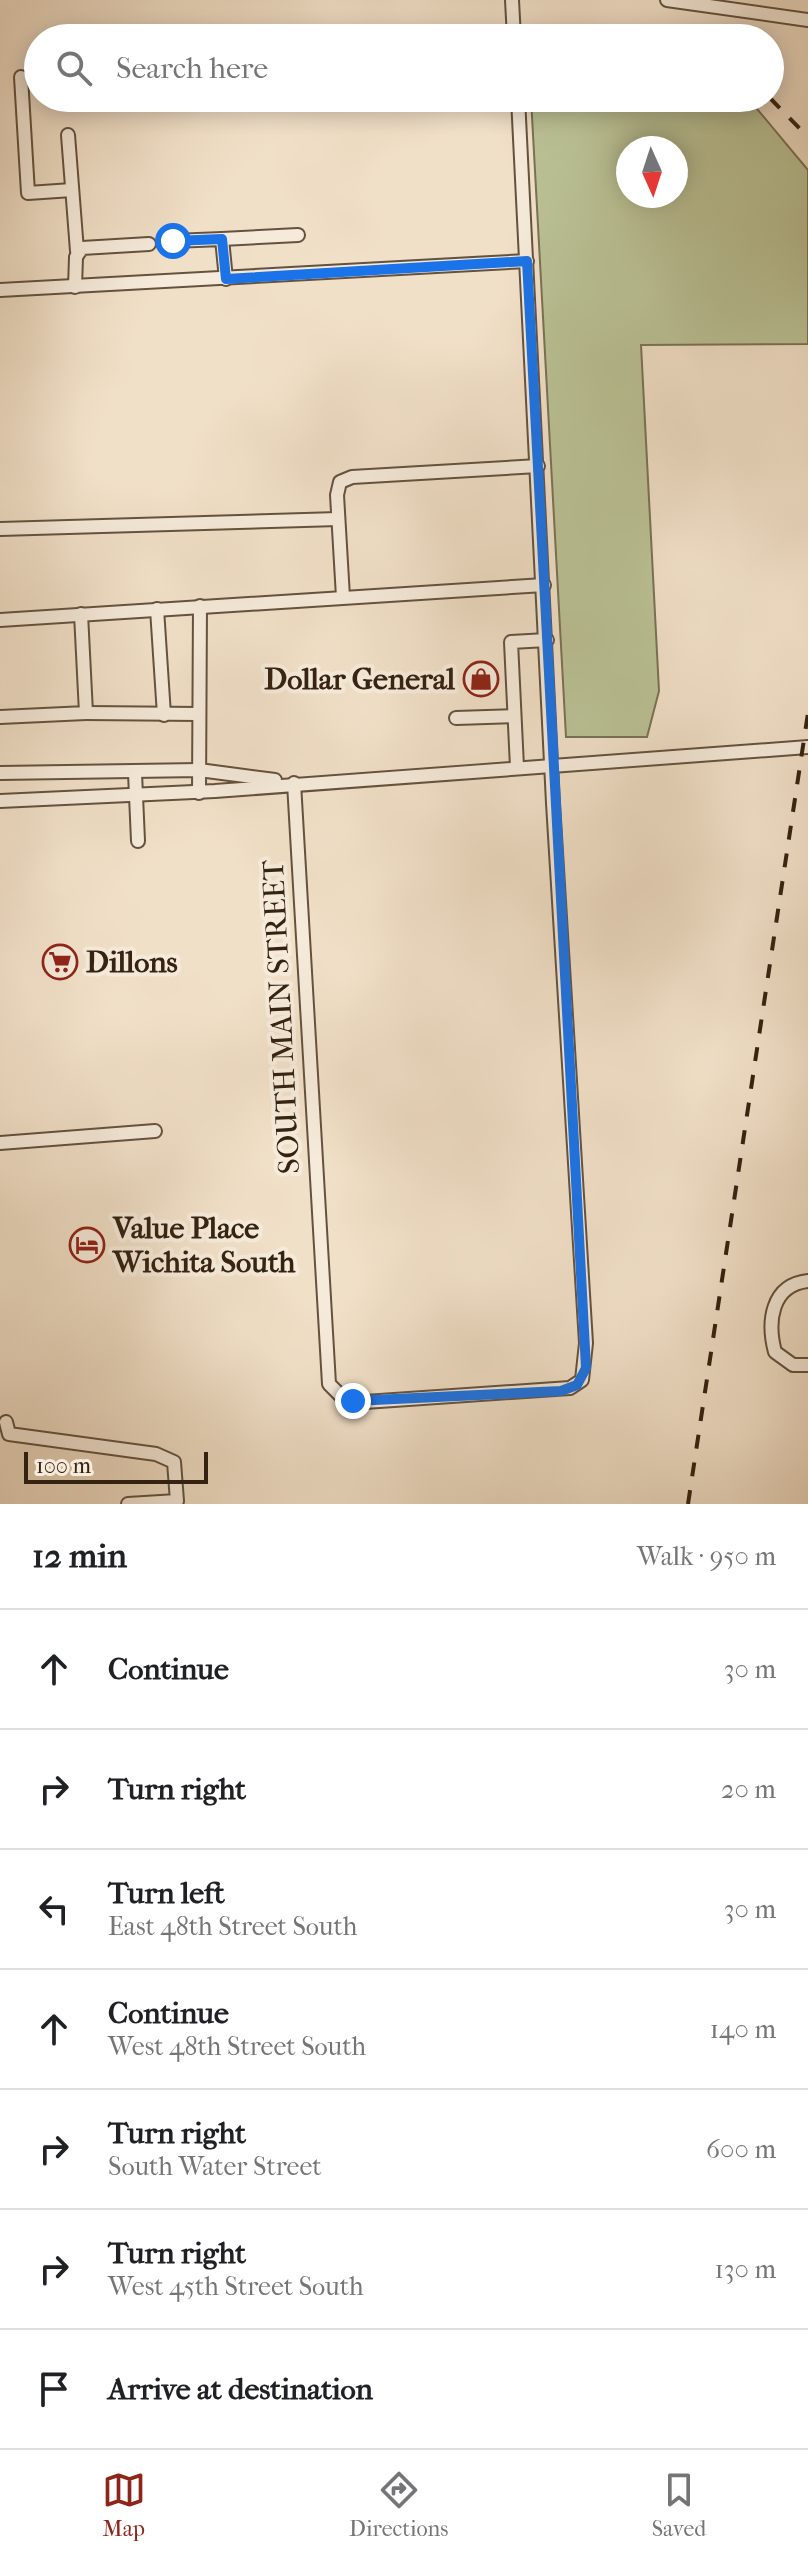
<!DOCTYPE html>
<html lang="en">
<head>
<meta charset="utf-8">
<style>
	:root { --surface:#fff; --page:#f6f6f6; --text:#202124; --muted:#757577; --line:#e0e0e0; --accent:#8f2418 }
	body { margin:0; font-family:"IM FELL French Canon",serif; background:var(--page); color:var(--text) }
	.compass { position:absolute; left:616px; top:136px; width:72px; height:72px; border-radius:50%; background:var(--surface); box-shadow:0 4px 20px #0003; rotate:177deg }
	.scale { position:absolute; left:24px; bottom:20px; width:184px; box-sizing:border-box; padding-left:8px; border:4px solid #352211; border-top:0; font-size:22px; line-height:28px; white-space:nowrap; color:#352211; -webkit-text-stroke:6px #f6ebdb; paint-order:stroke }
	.stop { position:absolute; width:24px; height:24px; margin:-18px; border:6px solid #1a73e8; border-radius:50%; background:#fff }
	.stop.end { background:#1a73e8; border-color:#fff; box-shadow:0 2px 8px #0008 }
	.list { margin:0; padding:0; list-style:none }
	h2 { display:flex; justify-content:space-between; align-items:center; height:104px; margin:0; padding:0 32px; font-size:34px }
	h2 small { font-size:26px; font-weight:400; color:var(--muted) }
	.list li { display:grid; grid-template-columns:52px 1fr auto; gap:24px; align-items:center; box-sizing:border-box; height:120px; padding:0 32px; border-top:2px solid var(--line) }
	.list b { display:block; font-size:30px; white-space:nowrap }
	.list p { margin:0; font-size:26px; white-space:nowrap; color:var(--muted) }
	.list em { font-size:26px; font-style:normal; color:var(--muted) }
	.icon { flex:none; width:44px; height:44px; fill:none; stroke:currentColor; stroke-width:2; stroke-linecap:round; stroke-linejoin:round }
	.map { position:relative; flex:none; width:808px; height:1504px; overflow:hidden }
	.search { position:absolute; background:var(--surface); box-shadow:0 4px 20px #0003; left:24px; right:24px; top:24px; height:88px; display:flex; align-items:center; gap:20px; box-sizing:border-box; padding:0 28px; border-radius:44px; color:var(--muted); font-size:30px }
	.sheet { height:944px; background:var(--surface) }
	nav { display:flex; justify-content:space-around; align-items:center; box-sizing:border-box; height:112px; border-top:2px solid var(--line); background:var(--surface); font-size:22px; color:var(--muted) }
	nav a { display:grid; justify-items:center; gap:4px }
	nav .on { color:var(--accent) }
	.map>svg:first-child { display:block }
	.green { fill:#bac296; stroke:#787254; stroke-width:2; fill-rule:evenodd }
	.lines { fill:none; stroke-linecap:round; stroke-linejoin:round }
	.minor-casing { stroke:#64523f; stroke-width:16 }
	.minor { stroke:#f6ebdb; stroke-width:12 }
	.rail { stroke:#352211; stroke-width:4; stroke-dasharray:14 14; stroke-linecap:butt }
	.route { stroke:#1a73e8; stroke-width:10 }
	.labels { text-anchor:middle; stroke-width:8; stroke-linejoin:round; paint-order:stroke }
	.poi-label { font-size:30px; font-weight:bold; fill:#352211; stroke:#f6ebdb; text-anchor:start }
	.street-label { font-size:30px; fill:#352211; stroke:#f6ebdb }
</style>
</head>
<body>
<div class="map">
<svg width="808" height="1504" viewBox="0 0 808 1504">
	<rect width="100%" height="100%" fill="#f1e0c8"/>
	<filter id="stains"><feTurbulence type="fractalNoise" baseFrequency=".0025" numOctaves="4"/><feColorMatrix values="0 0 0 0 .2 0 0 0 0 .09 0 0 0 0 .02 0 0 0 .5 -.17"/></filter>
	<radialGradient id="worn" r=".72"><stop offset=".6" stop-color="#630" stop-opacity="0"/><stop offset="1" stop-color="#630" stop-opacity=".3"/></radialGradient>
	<!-- green -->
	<path class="green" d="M531,98H748L808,170V344L641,345L659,691L647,737H566ZM628,148H676V196H628Z"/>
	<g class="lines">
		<!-- minor casing -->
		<g class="minor-casing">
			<g id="minor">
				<path d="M512,0L514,38"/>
				<path d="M667,0L808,20"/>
				<path d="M21,77L28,193L72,190"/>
				<path d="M68,135L77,251"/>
				<path d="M222,239L298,235"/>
				<path d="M173,241L222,239L226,279"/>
				<path d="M75,287L76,257L82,248L149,244"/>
				<path d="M0,290L527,261"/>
				<path d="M0,529L338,519"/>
				<path d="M343,597L337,495L340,482L352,477L538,466"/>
				<path d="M157,609L164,715"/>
				<path d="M0,620L544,585"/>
				<path d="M86,713L199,714"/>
				<path d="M0,717L86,713L81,614"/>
				<path d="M456,718L514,716"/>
				<path d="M517,767L511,642L547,640"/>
				<path d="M0,773L199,770L275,780"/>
				<path d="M135,773L138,841"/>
				<path d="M294,783L329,1384L344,1399L365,1402L570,1388L582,1380L586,1343L553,803L518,98"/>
				<path d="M199,793L200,606"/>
				<path d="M0,801L215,791L808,747"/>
				<path d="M0,1143L155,1131"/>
				<path d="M808,1281C771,1285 767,1322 775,1352L793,1365H808"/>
				<path d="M6,1422L9,1434L156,1454L174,1462L177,1501L128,1504"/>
			</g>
		</g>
		<!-- minor -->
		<use href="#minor" class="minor"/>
		<!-- rail -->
		<g class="rail">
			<path d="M474,38L586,32L649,38"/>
			<path d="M770,98L808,137"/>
			<path d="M688,1504L808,713"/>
		</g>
	</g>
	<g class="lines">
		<!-- route -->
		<path class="route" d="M173,241L222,239L226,279L527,261L586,1368L577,1385L561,1391L353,1401"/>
	</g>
	<!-- icons -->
	<defs>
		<g id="shop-ring" transform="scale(1.8)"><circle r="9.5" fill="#f6ebdb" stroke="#8f2418" stroke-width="1.5"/><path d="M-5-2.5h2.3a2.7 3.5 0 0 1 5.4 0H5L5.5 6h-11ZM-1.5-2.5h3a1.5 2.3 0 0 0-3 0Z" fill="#8f2418"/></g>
		<g id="supermarket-ring" transform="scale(1.8)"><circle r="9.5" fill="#f6ebdb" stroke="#8f2418" stroke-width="1.5"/><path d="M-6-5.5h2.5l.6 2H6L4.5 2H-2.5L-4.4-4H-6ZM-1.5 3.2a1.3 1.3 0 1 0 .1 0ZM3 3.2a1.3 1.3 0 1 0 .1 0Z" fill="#8f2418"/></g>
		<g id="hotel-ring" transform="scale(1.8)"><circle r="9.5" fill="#f6ebdb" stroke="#8f2418" stroke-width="1.5"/><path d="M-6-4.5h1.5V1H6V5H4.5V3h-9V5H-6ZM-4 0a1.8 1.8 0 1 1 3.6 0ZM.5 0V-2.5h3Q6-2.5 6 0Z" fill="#8f2418"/></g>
	</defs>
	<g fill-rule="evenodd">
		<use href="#shop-ring" x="481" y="679"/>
		<use href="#supermarket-ring" x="60" y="962"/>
		<use href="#hotel-ring" x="87" y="1245"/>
	</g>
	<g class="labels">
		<!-- poi labels -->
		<g class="poi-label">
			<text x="455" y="689" text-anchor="end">Dollar General</text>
			<text x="86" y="972">Dillons</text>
			<text x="113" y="1238">Value Place<tspan x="113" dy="34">Wichita South</tspan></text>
		</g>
		<!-- street labels -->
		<g class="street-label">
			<text transform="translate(281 1017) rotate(-93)" y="10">SOUTH MAIN STREET</text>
		</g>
	</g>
	<rect width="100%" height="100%" filter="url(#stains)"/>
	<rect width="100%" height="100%" fill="url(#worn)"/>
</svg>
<svg class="compass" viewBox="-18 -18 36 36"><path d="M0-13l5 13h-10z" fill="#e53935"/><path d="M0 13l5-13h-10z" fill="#757577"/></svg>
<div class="scale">100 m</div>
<div class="stop" style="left:173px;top:241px"></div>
<div class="stop end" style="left:353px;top:1401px"></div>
<div class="search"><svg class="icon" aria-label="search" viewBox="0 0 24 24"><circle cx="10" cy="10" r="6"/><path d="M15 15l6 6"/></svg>Search here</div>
</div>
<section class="sheet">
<h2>12 min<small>Walk · 950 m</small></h2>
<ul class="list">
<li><svg class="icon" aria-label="ahead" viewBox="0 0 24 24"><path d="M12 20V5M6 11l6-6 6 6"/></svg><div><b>Continue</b></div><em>30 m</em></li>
<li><svg class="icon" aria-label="right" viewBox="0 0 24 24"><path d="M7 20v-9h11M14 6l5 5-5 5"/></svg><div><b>Turn right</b></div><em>20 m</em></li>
<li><svg class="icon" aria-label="left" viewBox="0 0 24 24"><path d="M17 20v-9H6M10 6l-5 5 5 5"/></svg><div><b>Turn left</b><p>East 48th Street South</p></div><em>30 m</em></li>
<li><svg class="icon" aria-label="ahead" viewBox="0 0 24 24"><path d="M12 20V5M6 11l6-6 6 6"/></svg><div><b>Continue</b><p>West 48th Street South</p></div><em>140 m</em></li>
<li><svg class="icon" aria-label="right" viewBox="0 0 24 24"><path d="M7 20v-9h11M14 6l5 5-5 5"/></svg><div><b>Turn right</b><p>South Water Street</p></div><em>600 m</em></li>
<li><svg class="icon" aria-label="right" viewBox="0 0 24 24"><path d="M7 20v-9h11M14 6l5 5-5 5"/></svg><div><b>Turn right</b><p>West 45th Street South</p></div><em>130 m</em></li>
<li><svg class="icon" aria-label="arrive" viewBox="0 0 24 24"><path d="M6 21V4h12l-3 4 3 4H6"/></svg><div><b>Arrive at destination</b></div></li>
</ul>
</section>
<nav>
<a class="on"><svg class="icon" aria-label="map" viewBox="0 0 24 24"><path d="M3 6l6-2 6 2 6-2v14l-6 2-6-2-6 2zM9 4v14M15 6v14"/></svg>Map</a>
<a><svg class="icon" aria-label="directions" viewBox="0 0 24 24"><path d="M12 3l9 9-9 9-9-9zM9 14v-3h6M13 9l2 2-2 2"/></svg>Directions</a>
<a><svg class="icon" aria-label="saved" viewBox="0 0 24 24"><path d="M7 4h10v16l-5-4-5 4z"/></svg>Saved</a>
</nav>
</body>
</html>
